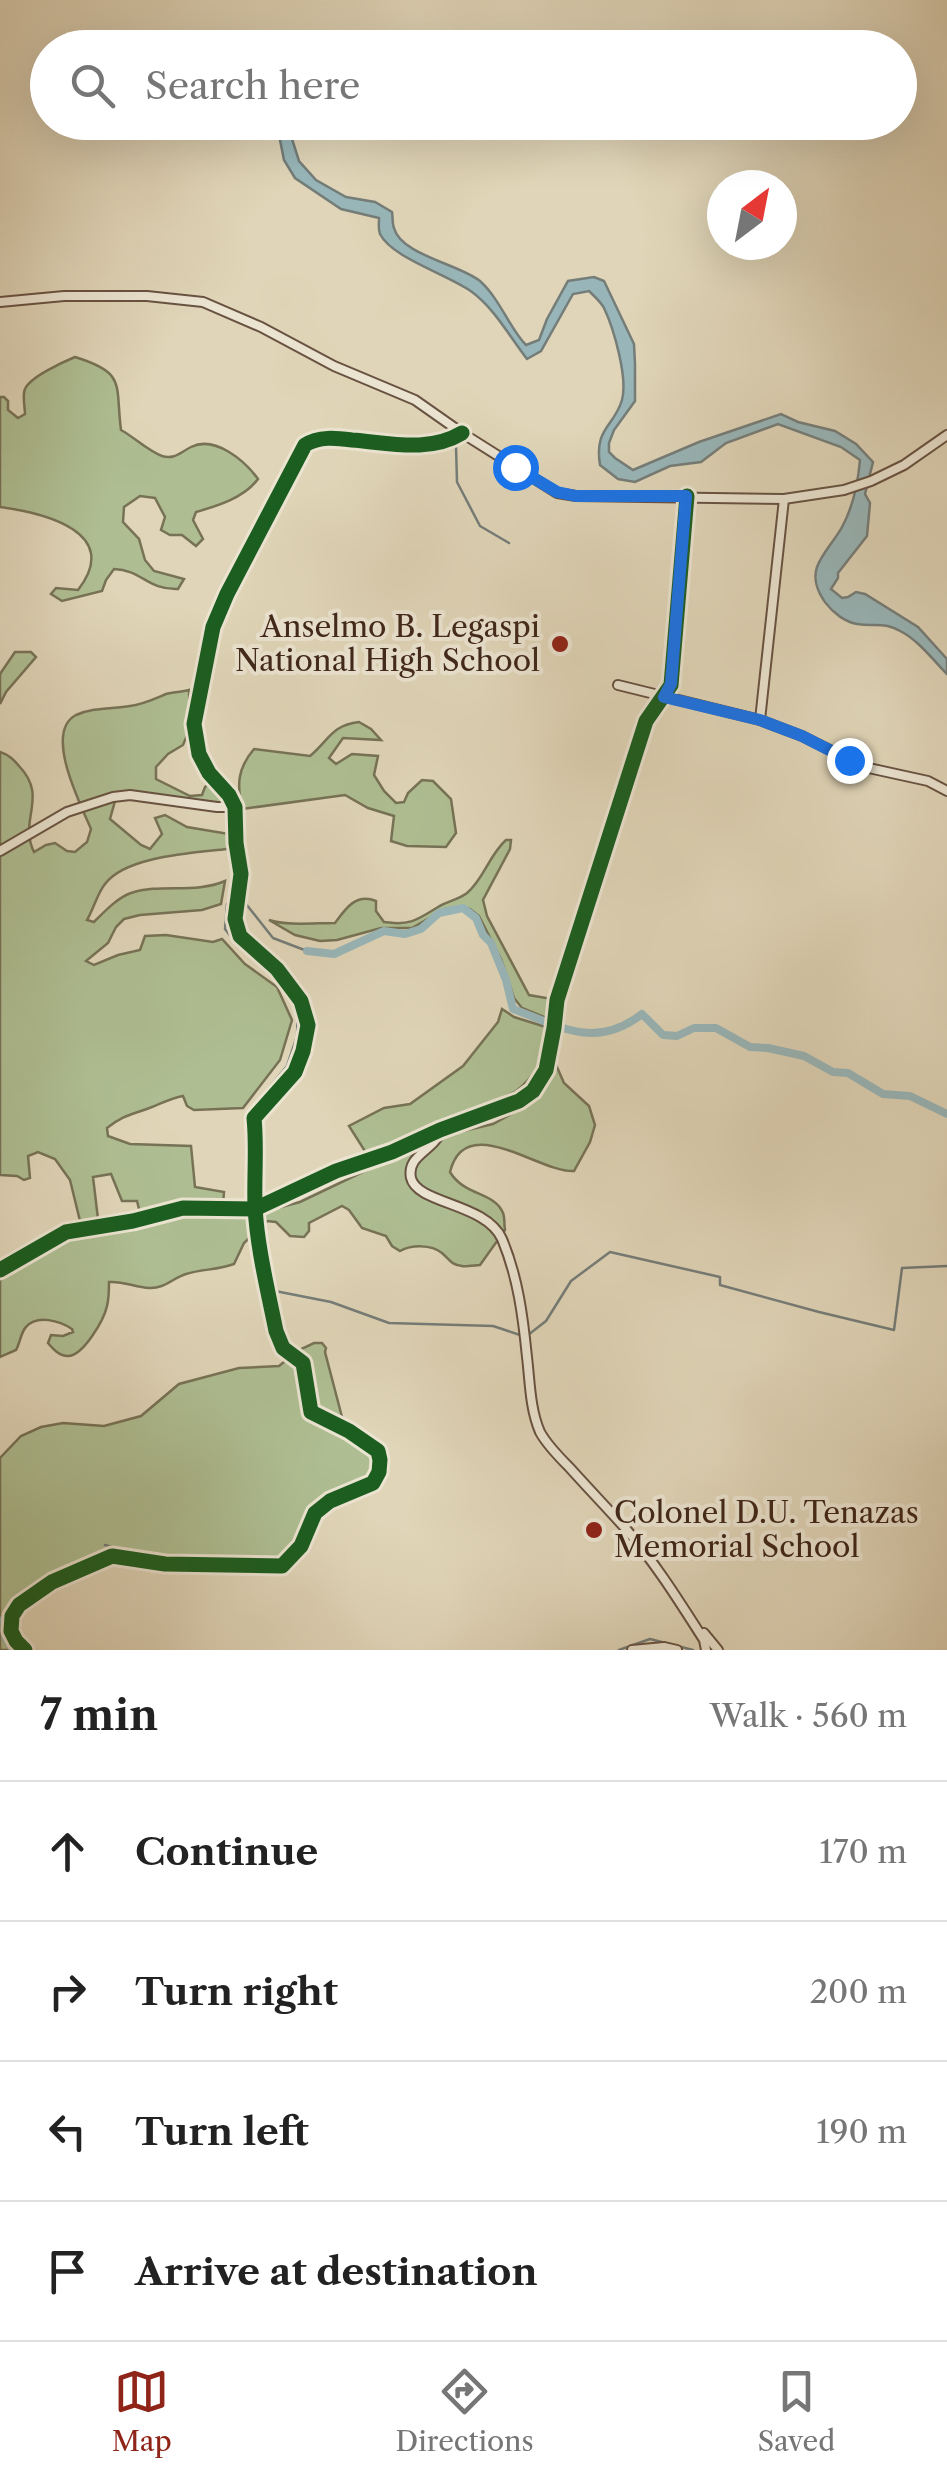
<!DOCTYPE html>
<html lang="en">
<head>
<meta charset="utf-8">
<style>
	:root { --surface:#fff; --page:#f2f2f2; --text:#222; --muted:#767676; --line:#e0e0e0; --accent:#8f2418 }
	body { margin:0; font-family:"Libre Caslon Text",serif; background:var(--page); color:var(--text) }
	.compass { position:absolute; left:707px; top:170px; width:90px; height:90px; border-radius:50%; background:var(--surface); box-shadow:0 10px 40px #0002; rotate:32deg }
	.stop { position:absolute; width:30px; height:30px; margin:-22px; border:8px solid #1a73e8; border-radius:50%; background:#fff }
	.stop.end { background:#1a73e8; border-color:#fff; box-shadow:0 2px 10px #0008 }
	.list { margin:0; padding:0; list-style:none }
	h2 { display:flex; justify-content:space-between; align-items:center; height:130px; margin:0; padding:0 40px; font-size:42px }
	h2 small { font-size:32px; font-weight:400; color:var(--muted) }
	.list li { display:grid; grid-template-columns:65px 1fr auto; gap:30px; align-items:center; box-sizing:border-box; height:140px; padding:0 40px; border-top:2px solid var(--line) }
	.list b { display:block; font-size:38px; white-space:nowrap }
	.list em { font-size:32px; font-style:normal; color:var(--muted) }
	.icon { flex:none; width:55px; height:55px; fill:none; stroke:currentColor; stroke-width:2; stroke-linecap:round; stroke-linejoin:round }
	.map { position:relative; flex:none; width:947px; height:1650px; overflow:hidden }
	.search { position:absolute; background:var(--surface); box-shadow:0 10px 40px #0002; left:30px; right:30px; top:30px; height:110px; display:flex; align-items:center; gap:25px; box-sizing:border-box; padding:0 35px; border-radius:55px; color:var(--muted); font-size:38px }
	.sheet { height:690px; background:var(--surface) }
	nav { display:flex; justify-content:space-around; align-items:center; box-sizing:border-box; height:140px; border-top:2px solid var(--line); background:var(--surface); font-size:28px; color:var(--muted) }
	nav a { display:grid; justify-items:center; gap:5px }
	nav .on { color:var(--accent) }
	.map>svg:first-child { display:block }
	.green { fill:#aebe92; stroke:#777256; stroke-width:2.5 }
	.water { fill:#98b6b9; stroke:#757d79; stroke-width:2.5 }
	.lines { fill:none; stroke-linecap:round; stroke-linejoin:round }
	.stream { stroke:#757d79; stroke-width:2.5 }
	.canal { stroke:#98b6b9; stroke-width:8 }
	.minor-casing { stroke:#685241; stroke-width:12 }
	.minor { stroke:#ebe4d1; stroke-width:8 }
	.cycleway-casing { stroke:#ebe4d1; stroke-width:21 }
	.cycleway { stroke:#1b5e20; stroke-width:15 }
	.route { stroke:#1a73e8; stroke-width:12 }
	.poi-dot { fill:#8f2418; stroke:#ebe4d1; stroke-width:4 }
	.labels { text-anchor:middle; stroke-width:8; stroke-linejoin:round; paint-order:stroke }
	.poi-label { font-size:30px; fill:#402719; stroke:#ebe4d1; text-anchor:end }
</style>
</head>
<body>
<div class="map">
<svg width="947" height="1650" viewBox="0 0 947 1650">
	<rect width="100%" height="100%" fill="#e0d5b8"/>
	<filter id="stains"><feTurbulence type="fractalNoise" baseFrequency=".002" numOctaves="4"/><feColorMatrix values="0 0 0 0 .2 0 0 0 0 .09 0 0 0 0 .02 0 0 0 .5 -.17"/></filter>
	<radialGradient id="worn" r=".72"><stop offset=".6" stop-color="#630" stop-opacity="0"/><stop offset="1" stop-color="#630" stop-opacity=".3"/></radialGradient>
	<!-- green -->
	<g class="green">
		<path d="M75,357C127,373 115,384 121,430C134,437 148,451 162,456C174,460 181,452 191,447C215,435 245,461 258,479C244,498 217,506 196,512L193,520L203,539L196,546L182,535H170L161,530L165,517L155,498L140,496L124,507L123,522L139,539L145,560L154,571L184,579L178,589C147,590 142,570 114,569L106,580L102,591L62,601L51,594L56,588L78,590C123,532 44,513 0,507V397H4L8,401V410L18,418L25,414C25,407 22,395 25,389C30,377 63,362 75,357Z"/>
		<path d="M15,652H31L36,657L6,692L0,704V674Z"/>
		<path d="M189,690L190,728L183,745L168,754L156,767V779L190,796L202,795L205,787L212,782L228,805L123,799L115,801L110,819L141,845L150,849L162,834L155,818L165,815L187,827L229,834L227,849C194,853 126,856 105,884C97,894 94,908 87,920L94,922C105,911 117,898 131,893C161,883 195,894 225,881L221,904L202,910L140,915L124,919L116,927L108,943L86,961L94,965L118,955L140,950L145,936L166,935L213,942L222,939L245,964L277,987L292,1020L280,1060L243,1108L194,1110L187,1106L183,1096C172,1098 162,1103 152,1107C132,1115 125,1114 107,1128L108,1136L130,1144L191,1146L195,1187L224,1192L223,1204L167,1203L140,1213L137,1201H122L111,1174L93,1177L98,1219L81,1225L70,1180L55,1159L38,1152L28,1156L30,1178L24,1180L17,1176L0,1175V752C9,755 13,759 19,766C49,797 18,819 34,852L46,845L55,843L67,851L75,852L87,842L91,829C81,805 43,732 76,715C94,707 112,709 130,706C144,704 154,699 166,694C173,692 182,692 189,690Z"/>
		<path d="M359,722L371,729L381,740L343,738L329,758L336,764L352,754L378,756L374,775L384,791L396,803L404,802L408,793L422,780L433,781L451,799L456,833L446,847L407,846L391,841L394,816L368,808L345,795L242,809C237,785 237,769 254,749L310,756C329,740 332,725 359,722Z"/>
		<path d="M506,840H511L510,849L483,900L487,916L529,995L552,999L549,1019L522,1008L514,998L501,959L479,916L470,909L462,906L445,909L412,928H381L337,940L320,941L295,935L269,920C287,926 314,923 335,923C346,908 356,893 376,901V911L384,922C410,926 417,920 438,907C447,901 458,900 467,893C484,879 489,855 506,840Z"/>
		<path d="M502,1009L514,1017L546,1027C547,1056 537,1075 515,1092L368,1156L349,1126L384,1108L410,1104L463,1066L498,1022Z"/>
		<path d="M553,1058L564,1083L589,1106L595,1125L590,1142L574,1171C539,1173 465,1110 450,1172C464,1196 495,1192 503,1213C505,1218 504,1225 505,1230L480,1265C477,1265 465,1267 462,1266C451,1265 449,1259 442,1253C431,1244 411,1245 400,1251L392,1246L386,1236L362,1228L349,1210L342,1206L309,1223V1231L304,1237L290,1236L276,1222L267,1221L244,1243L234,1264C218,1270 202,1269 186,1274C173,1278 164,1289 149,1288C135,1287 123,1281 109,1282C109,1290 109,1298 107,1306C104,1320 83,1356 68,1356C59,1356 53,1349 48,1343L51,1335L63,1336L73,1332L72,1329C60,1321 37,1314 26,1327C21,1332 20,1343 16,1350L0,1357V1280L63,1241L97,1229L184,1212L244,1217L300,1202L390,1159L459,1132L493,1124L506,1117L522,1107L539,1090L550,1073Z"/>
		<path d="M314,1343H322L326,1348L325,1352L342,1417L375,1456L376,1471L369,1482L314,1510L291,1555L285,1560L270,1564L111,1553L95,1557L20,1599L13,1607L9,1615L8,1636L18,1650H0V1458L21,1436L41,1427L63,1423L104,1426L141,1416L179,1384L239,1368L279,1366L299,1350Z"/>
	</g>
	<!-- water -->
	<path class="water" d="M266,123H287L299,161L316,180L346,197L375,202L392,212C393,217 392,223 394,228C401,255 459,264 480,281C500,299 510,329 526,345L539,340L547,319L568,281L594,277L604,281L634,344L635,364V401L614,430L609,443V452L615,458L633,470L699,442L781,414L798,422L835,431L856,444L873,462L865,494L870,503L867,536L838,573V578L831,589L842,598L848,597L856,592L865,594L918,627L947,659V674C933,660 920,642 902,632C883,621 876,627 857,624C834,620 809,590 817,567C822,553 835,540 842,527C853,507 858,483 860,460L841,447L778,424L726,443L701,462L670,466L635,482L618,479L600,465C594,428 614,427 622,400C628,378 614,329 604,308C601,302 594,296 589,291L573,294L541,351L527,359C510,337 494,308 472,292C449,275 392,258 380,234C378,229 379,223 379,218L341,209L295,178L284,160L279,135Z"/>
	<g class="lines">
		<!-- stream -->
		<g class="stream">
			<path d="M383,439L405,441"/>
			<path d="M418,441L444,437"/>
			<path d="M456,446L457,482L480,526L509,543"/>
			<path d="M231,579L286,464L303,437L325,435"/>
			<path d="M196,703L200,663L207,638"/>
			<path d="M209,767L220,780"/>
			<path d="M229,789L235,795L237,803"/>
			<path d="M239,816L242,833L246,904L273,938L307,951"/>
			<path d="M227,904L225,929L239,947L262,960"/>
			<path d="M248,1206L247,1114L287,1066L297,1036L298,1006L267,966"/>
			<path d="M249,1214L271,1324"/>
			<path d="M270,1290L331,1302L389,1323L493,1326L520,1335"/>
			<path d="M528,1335L546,1321L571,1281L610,1252L720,1277V1285L819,1312L894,1330L902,1268L947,1266"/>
			<path d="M105,1545L143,1556L282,1560L298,1542L302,1523L318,1502L370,1475L372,1457L354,1440L308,1420L299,1368L284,1353"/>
			<path d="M619,1650L650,1639L693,1650"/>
		</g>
		<!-- canal -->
		<g class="canal">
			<path d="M307,951L334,954L384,931L405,934L421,929L439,913L463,908L476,918L483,935L491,943L506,980L513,1009C562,1027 595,1050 642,1014L663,1035L677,1036L694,1028H716L750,1047L768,1048L804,1056L833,1072L848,1073L883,1094L910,1096L947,1114"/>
			<path d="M4,1619L5,1637L13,1650"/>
		</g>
		<!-- minor casing -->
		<g class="minor-casing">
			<g id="minor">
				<path d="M0,302L64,296H147L203,302L261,327L334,366L415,400L462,433L557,493L576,496L784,499L844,490L871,481L904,465L947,435"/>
				<path d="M618,685L760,720L802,736L864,767L928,781L947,791"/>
				<path d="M760,720L784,499"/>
				<path d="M0,851L67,812L113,797L130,795L217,807H235"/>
				<path d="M440,1130C437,1150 406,1154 411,1178C417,1204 486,1203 502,1239C518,1277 523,1317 527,1357C530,1382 530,1409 540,1432C547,1445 559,1457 569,1467C588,1488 607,1508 626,1529C656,1564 679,1601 704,1640L706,1650"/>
				<path d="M0,1270L66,1232L133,1221L183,1208L255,1209L336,1171L392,1152L440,1130L519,1101L533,1091L546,1070L554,1028L557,1000L646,721L671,685L687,496"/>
				<path d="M704,1633L718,1650"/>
				<path d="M25,1650L16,1641L11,1631L12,1616L19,1605L52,1582L112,1556L165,1564L282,1566L301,1546L315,1513L330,1501L373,1483L379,1472L380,1460L378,1451L349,1431L311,1412L303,1363L283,1348L276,1331C268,1291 257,1247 255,1206C254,1176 257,1147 254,1118L295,1072L303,1051L308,1025L301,1001L277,969L240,936L235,919L241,874L236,843L235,807L229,795L209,773L199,754L194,724L213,627L227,594L305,445C319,436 336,438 352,440C390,443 429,453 462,433"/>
				<path d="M632,1650L664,1647L677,1650"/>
			</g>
		</g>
		<!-- minor -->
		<use href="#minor" class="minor"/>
		<!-- cycleway casing -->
		<g class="cycleway-casing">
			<g id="cycleway">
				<path d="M0,1270L66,1232L133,1221L183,1208L255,1209L336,1171L392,1152L440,1130L519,1101L533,1091L546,1070L554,1028L557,1000L646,721L671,685L687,496"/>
				<path d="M25,1650L16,1641L11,1631L12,1616L19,1605L52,1582L112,1556L165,1564L282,1566L301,1546L315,1513L330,1501L373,1483L379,1472L380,1460L378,1451L349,1431L311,1412L303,1363L283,1348L276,1331C268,1291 257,1247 255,1206C254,1176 257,1147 254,1118L295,1072L303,1051L308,1025L301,1001L277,969L240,936L235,919L241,874L236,843L235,807L229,795L209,773L199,754L194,724L213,627L227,594L305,445C319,436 336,438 352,440C390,443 429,453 462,433"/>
			</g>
		</g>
		<!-- cycleway -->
		<use href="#cycleway" class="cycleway"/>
	</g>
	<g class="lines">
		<!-- route -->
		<path class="route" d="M515,467L557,492L576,496H686L671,684L664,697L760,720L802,736L849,760"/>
	</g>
	<!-- markers -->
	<g class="poi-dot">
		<circle cx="560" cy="644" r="10"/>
		<circle cx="594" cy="1530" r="10"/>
	</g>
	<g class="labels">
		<!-- poi labels -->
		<g class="poi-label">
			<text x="540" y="637">Anselmo B. Legaspi<tspan x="540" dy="34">National High School</tspan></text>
			<text x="614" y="1523" text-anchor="start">Colonel D.U. Tenazas<tspan x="614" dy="34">Memorial School</tspan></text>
		</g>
	</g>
	<rect width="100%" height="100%" filter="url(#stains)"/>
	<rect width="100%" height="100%" fill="url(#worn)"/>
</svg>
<svg class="compass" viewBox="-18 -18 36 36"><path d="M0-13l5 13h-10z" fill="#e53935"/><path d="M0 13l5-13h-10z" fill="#767676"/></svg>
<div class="stop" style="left:515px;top:467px"></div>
<div class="stop end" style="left:849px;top:760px"></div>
<div class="search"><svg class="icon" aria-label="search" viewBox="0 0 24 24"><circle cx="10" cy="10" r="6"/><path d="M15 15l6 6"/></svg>Search here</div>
</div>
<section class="sheet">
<h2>7 min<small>Walk · 560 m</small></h2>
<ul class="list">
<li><svg class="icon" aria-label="ahead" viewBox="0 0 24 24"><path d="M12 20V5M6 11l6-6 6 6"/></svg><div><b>Continue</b></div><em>170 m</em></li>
<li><svg class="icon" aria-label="right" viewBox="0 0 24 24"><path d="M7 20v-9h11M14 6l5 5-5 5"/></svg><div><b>Turn right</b></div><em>200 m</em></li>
<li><svg class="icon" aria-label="left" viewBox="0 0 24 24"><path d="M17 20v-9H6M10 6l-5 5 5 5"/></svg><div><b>Turn left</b></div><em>190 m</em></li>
<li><svg class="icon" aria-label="arrive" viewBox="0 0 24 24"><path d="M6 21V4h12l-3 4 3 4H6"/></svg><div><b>Arrive at destination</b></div></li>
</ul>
</section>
<nav>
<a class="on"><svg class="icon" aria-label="map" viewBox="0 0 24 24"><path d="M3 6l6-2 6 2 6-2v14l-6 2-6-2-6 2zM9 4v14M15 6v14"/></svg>Map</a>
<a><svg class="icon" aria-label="directions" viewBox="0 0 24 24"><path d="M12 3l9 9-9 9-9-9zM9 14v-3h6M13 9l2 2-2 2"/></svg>Directions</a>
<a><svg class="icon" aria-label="saved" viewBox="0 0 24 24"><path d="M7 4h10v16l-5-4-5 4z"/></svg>Saved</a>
</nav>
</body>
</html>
